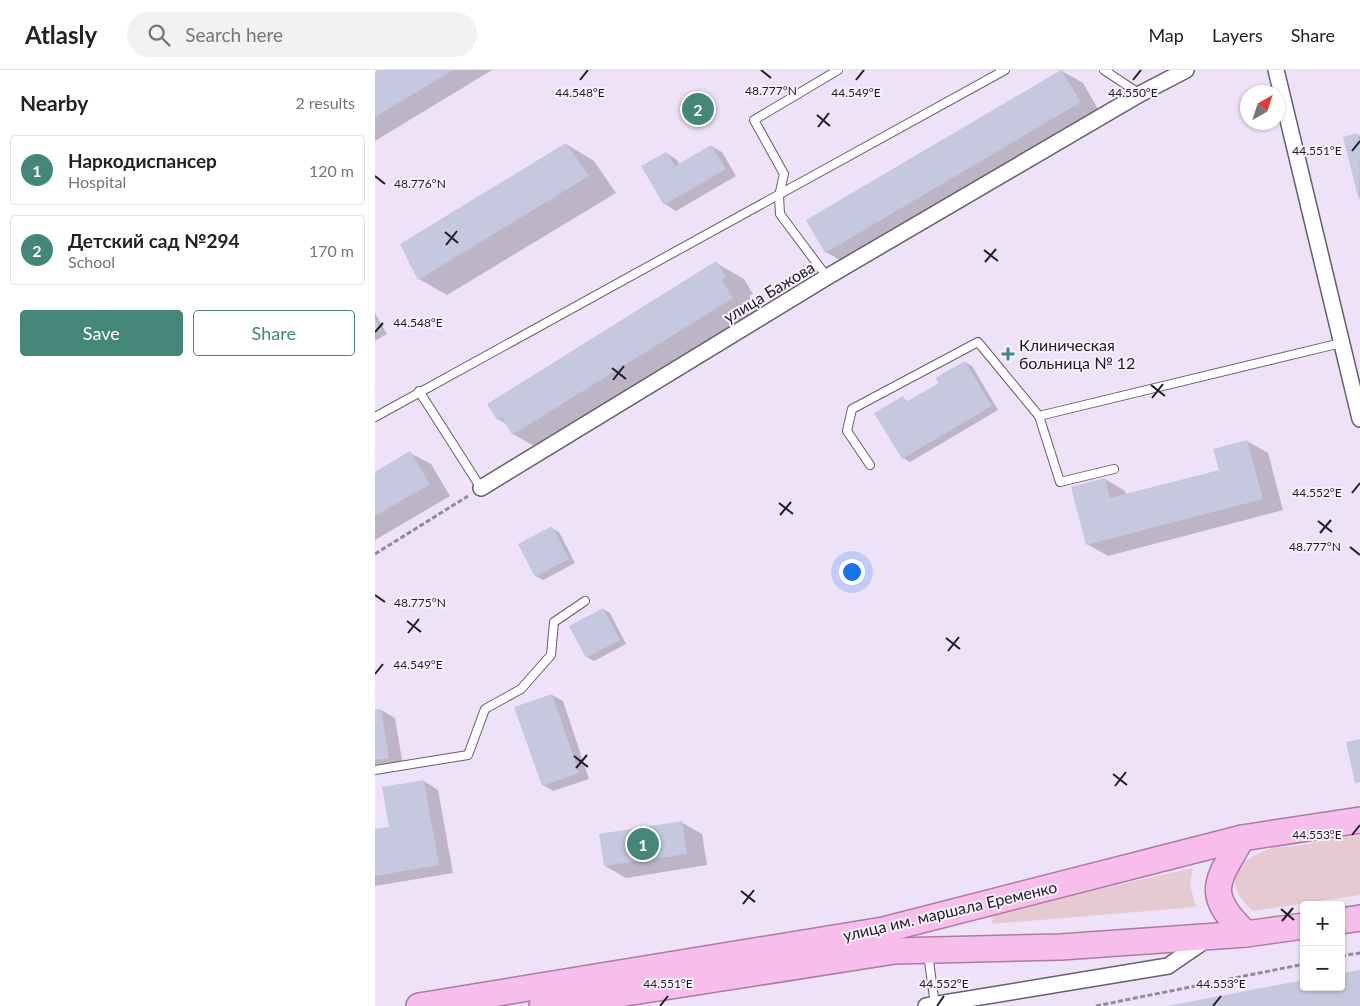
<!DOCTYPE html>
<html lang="en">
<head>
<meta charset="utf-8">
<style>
	:root { --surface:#fff; --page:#f2f2f2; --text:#222; --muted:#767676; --line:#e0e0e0; --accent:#448779 }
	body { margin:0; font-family:Lato,sans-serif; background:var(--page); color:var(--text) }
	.controls { position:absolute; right:15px; bottom:15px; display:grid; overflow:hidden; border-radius:5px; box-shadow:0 1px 4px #0004 }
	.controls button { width:45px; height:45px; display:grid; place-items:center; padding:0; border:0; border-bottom:1px solid var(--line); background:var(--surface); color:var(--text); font:25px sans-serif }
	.compass { position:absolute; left:865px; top:15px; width:45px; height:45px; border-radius:50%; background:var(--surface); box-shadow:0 1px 4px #0004; rotate:39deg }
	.you { position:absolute; left:476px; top:501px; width:18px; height:18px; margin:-12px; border:4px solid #fff; border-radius:50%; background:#1a73e8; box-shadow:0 0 0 8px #1a73e833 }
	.badge { display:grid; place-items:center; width:32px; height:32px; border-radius:50%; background:var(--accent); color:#fff; font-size:16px; font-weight:700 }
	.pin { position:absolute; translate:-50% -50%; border:2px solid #fff; box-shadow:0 1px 5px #0006 }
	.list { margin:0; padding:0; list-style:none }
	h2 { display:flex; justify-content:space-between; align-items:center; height:65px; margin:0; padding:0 20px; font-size:21px }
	h2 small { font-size:16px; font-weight:400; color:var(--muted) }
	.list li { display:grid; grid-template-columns:32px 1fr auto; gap:15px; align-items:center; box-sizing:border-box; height:70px; margin:0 10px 10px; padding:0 10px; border:1px solid var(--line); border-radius:5px }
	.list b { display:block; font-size:19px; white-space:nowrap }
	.list p { margin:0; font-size:16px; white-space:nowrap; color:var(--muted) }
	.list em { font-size:16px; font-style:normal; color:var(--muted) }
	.actions { display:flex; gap:10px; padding:15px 20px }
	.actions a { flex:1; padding:11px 0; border:1px solid var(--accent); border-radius:5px; text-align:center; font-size:18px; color:var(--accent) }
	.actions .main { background:var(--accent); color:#fff }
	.icon { flex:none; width:28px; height:28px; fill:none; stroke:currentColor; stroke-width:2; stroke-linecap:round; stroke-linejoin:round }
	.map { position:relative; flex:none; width:985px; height:936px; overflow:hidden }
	header { display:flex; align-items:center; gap:30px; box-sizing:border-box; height:70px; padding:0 25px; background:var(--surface); border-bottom:1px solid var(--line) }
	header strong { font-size:24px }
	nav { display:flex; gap:28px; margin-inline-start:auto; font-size:18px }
	.search { width:350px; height:45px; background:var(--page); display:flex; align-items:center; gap:12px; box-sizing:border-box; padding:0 18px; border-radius:28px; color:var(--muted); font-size:19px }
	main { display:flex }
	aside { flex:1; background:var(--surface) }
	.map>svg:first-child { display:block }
	.green { fill:#e5cbd1 }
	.shadow { fill:#0003 }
	.building { fill:#c6c8df }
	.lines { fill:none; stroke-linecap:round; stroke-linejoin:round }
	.service-casing { stroke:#675d70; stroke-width:10 }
	.minor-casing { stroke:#675d70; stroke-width:18 }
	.trunk-casing { stroke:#ac7ba2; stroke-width:28 }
	.path { stroke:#928a99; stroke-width:3; stroke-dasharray:5 2.5; stroke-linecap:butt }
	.service { stroke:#fff; stroke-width:8 }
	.minor { stroke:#fff; stroke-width:15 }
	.trunk { stroke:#f8beeb; stroke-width:25 }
	.ticks { fill:none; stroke:#201c23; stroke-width:2 }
	.poi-dot { fill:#448779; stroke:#f8f1ff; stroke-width:2 }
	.labels { text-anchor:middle; stroke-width:4; stroke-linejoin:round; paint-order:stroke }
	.street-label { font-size:16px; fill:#201c23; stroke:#f8f1ff }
	.poi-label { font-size:16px; fill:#201c23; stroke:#f8f1ff; text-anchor:start }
	.ticks-label { font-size:12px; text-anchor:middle; fill:#201c23; stroke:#f8f1ff; stroke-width:4; stroke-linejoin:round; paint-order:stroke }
</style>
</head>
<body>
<header>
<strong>Atlasly</strong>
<div class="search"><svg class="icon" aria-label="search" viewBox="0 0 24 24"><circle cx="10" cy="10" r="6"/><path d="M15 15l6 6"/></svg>Search here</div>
<nav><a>Map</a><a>Layers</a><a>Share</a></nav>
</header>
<main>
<aside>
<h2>Nearby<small>2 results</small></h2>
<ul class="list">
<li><span class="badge">1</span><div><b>Наркодиспансер</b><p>Hospital</p></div><em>120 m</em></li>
<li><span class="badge">2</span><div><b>Детский сад №294</b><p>School</p></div><em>170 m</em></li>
</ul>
<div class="actions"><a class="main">Save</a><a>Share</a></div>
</aside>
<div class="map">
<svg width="985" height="936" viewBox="0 0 985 936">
	<rect width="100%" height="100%" fill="#ede2f8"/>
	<!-- green -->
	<g class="green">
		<path d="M985,765V825L878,841C850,818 855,794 889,781C898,777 910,777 919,776C941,772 963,769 985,765Z"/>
		<path d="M818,798L815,815L821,837L617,854L618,843Z"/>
	</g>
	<!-- shadow -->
	<g class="shadow">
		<path d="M6,0H117L0,71V3Z"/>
		<path d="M687,1L708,13L726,44L472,194L451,182L432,151Z"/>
		<path d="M982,64L985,66V129L970,67Z"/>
		<path d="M191,74L219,91L241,123L72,225L44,209L34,193Z"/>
		<path d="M336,76L347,82L361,106L301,141L290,134L291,83L302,90L305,95Z"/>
		<path d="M341,193L369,209L378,224L374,226L385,244L166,380L138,364L133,355L123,349Z"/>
		<path d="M0,243L12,264L0,271Z"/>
		<path d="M590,292L597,296L623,340L535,392L528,388V328L534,332L565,313Z"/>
		<path d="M872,371L893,383L908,440L733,486L712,474L730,409L750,421L751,425L845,401Z"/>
		<path d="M35,383L56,394L75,426L0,470V403Z"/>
		<path d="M177,458L184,462L200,493L168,510L161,506Z"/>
		<path d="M228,539L235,543L251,574L219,591L212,587Z"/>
		<path d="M177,625L188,631L214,709L178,721L168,715Z"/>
		<path d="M6,640L20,648L28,696L0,700V641Z"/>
		<path d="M49,711L63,720L78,803L0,816V761L16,758Z"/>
		<path d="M306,752L327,764L332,795L251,808L230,796Z"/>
	</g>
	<!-- building -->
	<g class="building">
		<path d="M3,0H78L0,47V2Z"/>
		<path d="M686,0L706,32L450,183L431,150Z"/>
		<path d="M982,63L985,75L984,131L968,67Z"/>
		<path d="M191,73L214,106L43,210L25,174Z"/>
		<path d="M336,75L351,99L289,135L266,96L291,82L300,96Z"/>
		<path d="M341,191L351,207L347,210L358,228L137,365L127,347L122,350L112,334Z"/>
		<path d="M0,249L6,260L0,263Z"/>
		<path d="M590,291L617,336L527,389L499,343L528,326L531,332L564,313L560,308Z"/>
		<path d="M872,370L888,429L711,475L696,417L730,408L735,428L844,400L838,379Z"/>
		<path d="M35,381L55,414L0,446V402Z"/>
		<path d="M177,456L194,489L160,507L143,474Z"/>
		<path d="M228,538L245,570L211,588L194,556Z"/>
		<path d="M177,624L204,703L167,716L139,637Z"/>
		<path d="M6,639L14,688L0,690V640Z"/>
		<path d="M985,669V712L980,713L971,672Z"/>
		<path d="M49,710L64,795L0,806V759L14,757L7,717Z"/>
		<path d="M307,751L312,784L229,796L224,764Z"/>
		<path d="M985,900V936H793L929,910V917H966V903Z"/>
	</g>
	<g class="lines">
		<!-- service casing -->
		<g class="service-casing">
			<g id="service">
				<path d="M729,0L765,24"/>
				<path d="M452,207L405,144L404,126L409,104L379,50L463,0"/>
				<path d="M44,321L106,418"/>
				<path d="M0,347L630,0"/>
				<path d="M495,395L472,361L477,339L603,272L664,346"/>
				<path d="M739,399L685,412L664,346L966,273"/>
				<path d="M0,700L93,685L110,639L146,619L176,585L179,552L210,531"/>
				<path d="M553,884L560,935"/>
			</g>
		</g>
		<!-- minor casing -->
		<g class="minor-casing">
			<g id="minor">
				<path d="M901,0L985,349"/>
				<path d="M106,418L452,207L765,24L811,0"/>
				<path d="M551,936L793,896L831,870"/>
			</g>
		</g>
		<!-- trunk casing -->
		<g class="trunk-casing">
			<g id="trunk">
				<path d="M867,768C840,814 830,824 871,864"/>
				<path d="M966,851L985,848"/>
				<path d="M44,936L508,860L867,768L985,750"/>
				<path d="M167,936L520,881L686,877L871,864L929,856"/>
			</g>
		</g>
		<!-- path -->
		<g class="path">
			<path d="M0,484L93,426"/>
			<path d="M966,886L985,883"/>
			<path d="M721,936L929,894"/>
		</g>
		<!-- service -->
		<use href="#service" class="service"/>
		<!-- minor -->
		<use href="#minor" class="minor"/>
		<!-- trunk -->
		<use href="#trunk" class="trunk"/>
	</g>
	<!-- ticks -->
	<path class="ticks" d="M386,0L396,8M205,10L213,0M481,10L489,0M758,10L766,0M442,45L455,56M443,57L454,43M977,81L985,71M0,106L10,114M70,162L83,173M71,175L82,161M609,180L623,191M610,192L621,179M0,262L8,253M237,298L251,309M238,310L249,296M776,315L790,326M777,328L788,314M977,423L985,413M404,433L418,444M405,445L416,432M943,451L957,462M945,463L956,450M975,477L985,485M0,525L10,532M32,551L46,562M33,563L44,549M571,568L585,579M573,581L584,567M0,604L8,594M199,686L213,697M201,698L212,685M738,704L752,715M740,716L751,702M977,765L985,755M366,821L380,832M368,834L379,820M906,839L919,850M907,851L918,838M285,936L293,926M562,936L569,926M838,936L846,926"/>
	<!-- markers -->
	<path class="poi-dot" d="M630.5 276.5h5v5h5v5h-5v5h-5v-5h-5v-5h5z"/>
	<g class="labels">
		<!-- street labels -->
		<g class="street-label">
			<text transform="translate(394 222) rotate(-31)" y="6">улица Бажова</text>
			<text transform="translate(575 841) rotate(-13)" y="6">улица им. маршала Еременко</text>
		</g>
		<!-- poi labels -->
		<g class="poi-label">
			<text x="644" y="281">Клиническая<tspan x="644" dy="18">больница № 12</tspan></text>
		</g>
	</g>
	<g class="ticks-label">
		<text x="396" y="25">48.777°N</text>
		<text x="205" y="27">44.548°E</text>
		<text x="481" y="27">44.549°E</text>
		<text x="758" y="27">44.550°E</text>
		<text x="942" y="85">44.551°E</text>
		<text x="45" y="118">48.776°N</text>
		<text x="43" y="257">44.548°E</text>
		<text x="942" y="427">44.552°E</text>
		<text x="940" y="481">48.777°N</text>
		<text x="45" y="537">48.775°N</text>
		<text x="43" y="599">44.549°E</text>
		<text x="942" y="769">44.553°E</text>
		<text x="293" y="918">44.551°E</text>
		<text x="569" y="918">44.552°E</text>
		<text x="846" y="918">44.553°E</text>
	</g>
</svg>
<div class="controls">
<button>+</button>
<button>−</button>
</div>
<svg class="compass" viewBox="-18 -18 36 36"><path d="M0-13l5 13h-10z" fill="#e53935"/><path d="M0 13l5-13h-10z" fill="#767676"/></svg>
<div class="you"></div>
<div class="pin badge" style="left:268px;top:774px">1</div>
<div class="pin badge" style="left:323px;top:39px">2</div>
</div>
</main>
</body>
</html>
